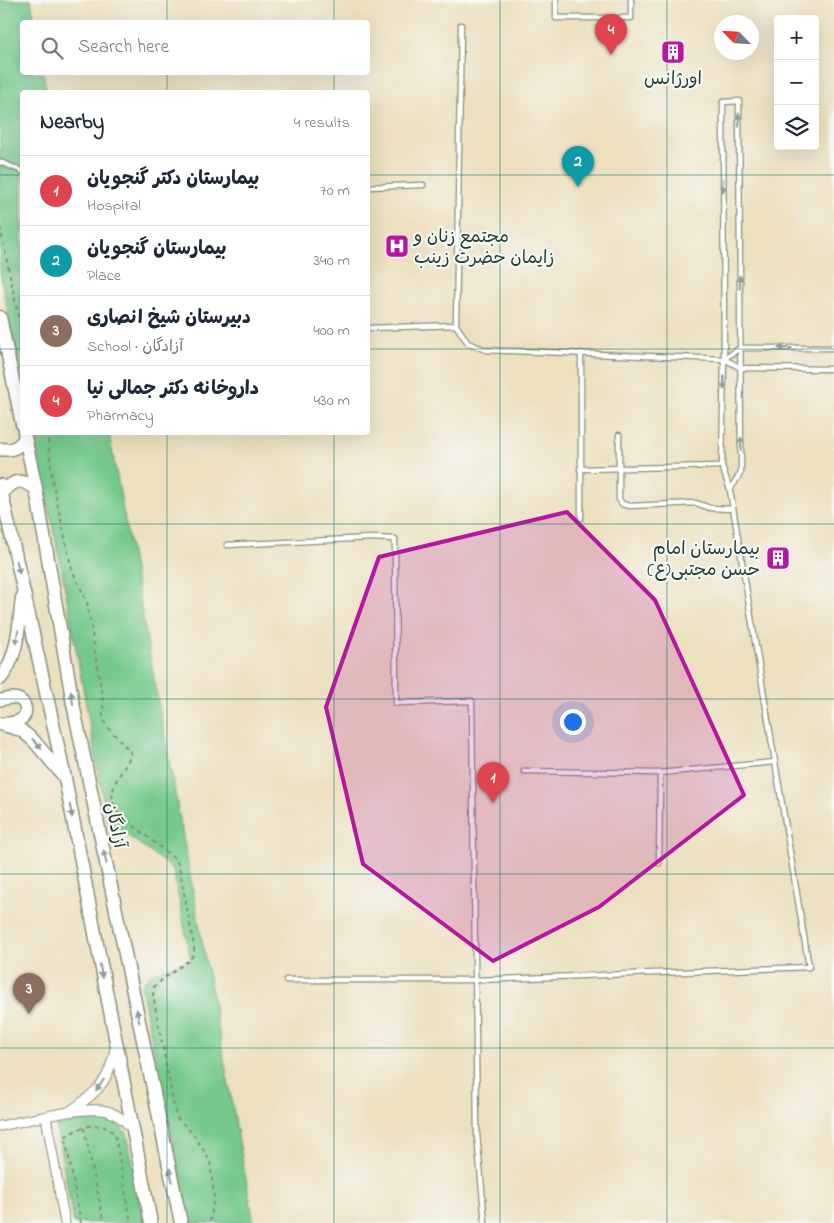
<!DOCTYPE html>
<html lang="en">
<head>
<meta charset="utf-8">
<style>
	:root { --surface:#fff; --page:#f6f6f7; --text:#1f2937; --muted:#747a83; --line:#e0e1e3; --accent:#1a73e8 }
	body { margin:0; font-family:"Indie Flower","Playpen Sans Arabic",sans-serif; background:var(--page); color:var(--text) }
	.controls { position:absolute; right:15px; top:15px; display:grid; overflow:hidden; border-radius:5px; box-shadow:0 5px 20px #0002 }
	.controls button { width:45px; height:45px; display:grid; place-items:center; padding:0; border:0; border-bottom:1px solid var(--line); background:var(--surface); color:var(--text); font:25px sans-serif }
	.compass { position:absolute; left:714px; top:15px; width:45px; height:45px; border-radius:50%; background:var(--surface); box-shadow:0 5px 20px #0002; rotate:295deg }
	.you { position:absolute; left:572px; top:721px; width:18px; height:18px; margin:-12px; border:4px solid #fff; border-radius:50%; background:#1a73e8; box-shadow:0 0 0 8px #1a73e833 }
	.badge { display:grid; place-items:center; width:32px; height:32px; border-radius:50%; background:var(--accent); color:#fff; font-size:16px; font-weight:700 }
	.pin { position:absolute; translate:-50% -41px; filter:drop-shadow(0 1px 2px #0008) }
	.pin::after { content:''; position:absolute; top:26px; width:18px; height:15px; background:inherit; clip-path:polygon(0 0,100% 0,50% 100%) }
	.list { margin:0; padding:0; list-style:none }
	h2 { display:flex; justify-content:space-between; align-items:center; height:65px; margin:0; padding:0 20px; font-size:21px }
	h2 small { font-size:16px; font-weight:400; color:var(--muted) }
	.list li { display:grid; grid-template-columns:32px 1fr auto; gap:15px; align-items:center; box-sizing:border-box; height:70px; padding:0 20px; border-top:1px solid var(--line) }
	.list b { display:block; font-size:19px; white-space:nowrap }
	.list p { margin:0; font-size:16px; white-space:nowrap; color:var(--muted) }
	.list em { font-size:16px; font-style:normal; color:var(--muted) }
	.icon { flex:none; width:28px; height:28px; fill:none; stroke:currentColor; stroke-width:2; stroke-linecap:round; stroke-linejoin:round }
	.map { position:relative; flex:none; width:834px; height:1223px; overflow:hidden }
	.search { position:absolute; background:var(--surface); box-shadow:0 5px 20px #0002; left:20px; top:20px; width:350px; height:55px; display:flex; align-items:center; gap:12px; box-sizing:border-box; padding:0 18px; border-radius:5px; color:var(--muted); font-size:19px }
	.panel { position:absolute; background:var(--surface); box-shadow:0 5px 20px #0002; left:20px; top:90px; width:350px; height:345px; border-radius:5px }
	.map>svg:first-child { display:block }
	.green { fill:#75c98c; stroke:#4a8360 }
	.lines { fill:none; stroke-linecap:round; stroke-linejoin:round }
	.service-casing { stroke:#868e7a; stroke-width:7 }
	.minor-casing { stroke:#868e7a; stroke-width:11 }
	.tertiary-casing { stroke:#868e7a; stroke-width:14 }
	.secondary-casing { stroke:#868e7a; stroke-width:15 }
	.path { stroke:#868e7a; stroke-width:2; stroke-dasharray:4 4; stroke-linecap:butt }
	.service { stroke:#fff; stroke-width:4.5 }
	.minor { stroke:#fff; stroke-width:9 }
	.tertiary { stroke:#fff; stroke-width:11 }
	.secondary { stroke:#fff; stroke-width:12 }
	.oneway { fill:#8f9e9a }
	.marked { fill:#b5179e; fill-opacity:0.2; stroke:#b5179e; stroke-width:4; stroke-linejoin:round }
	.grid { fill:none; stroke:#0f766e; stroke-width:1; stroke-opacity:0.55 }
	.labels { text-anchor:middle; stroke-width:4.5; stroke-linejoin:round; paint-order:stroke }
	.poi-label { font-size:18px; fill:#1f3d34; stroke:#f6f6f2 }
	.street-label { font-size:18px; fill:#1f3d34; stroke:#f6f6f2 }
</style>
</head>
<body>
<div class="map">
<svg width="834" height="1223" viewBox="0 0 834 1223">
	<rect width="100%" height="100%" fill="#f6f6f2"/>
	<filter id="ink" filterUnits="userSpaceOnUse"><feTurbulence type="fractalNoise" baseFrequency=".02" numOctaves="2"/><feDisplacementMap in="SourceGraphic" scale="10" xChannelSelector="R" yChannelSelector="G"/><feConvolveMatrix kernelMatrix="1 2 1 2 8 2 1 2 1" color-interpolation-filters="sRGB"/></filter>
	<filter id="wash" filterUnits="userSpaceOnUse"><feTurbulence type="fractalNoise" baseFrequency=".0096" numOctaves="4" result="noise"/><feDisplacementMap in="SourceGraphic" scale="20" xChannelSelector="R" yChannelSelector="G"/><feGaussianBlur stdDeviation="1.12" result="paint"/><feColorMatrix in="noise" values="0 0 0 0 0 0 0 0 0 0 0 0 0 0 0 0 0 1.4 0 .05"/><feComposite in="paint" operator="in"/></filter>
	<g filter="url(#wash)">
		<rect width="100%" height="100%" fill="#ece0bf"/>
		<!-- green -->
		<g class="green">
			<path d="M0,0H31L35,22H22V72L43,73L47,92H22V381L0,273Z"/>
			<path d="M33,433H109L254,1223H189L141,986C152,967 172,967 191,961L173,869L107,820L60,561Z"/>
			<path d="M99,1117C111,1120 118,1124 127,1133L144,1223H74L56,1127Z"/>
		</g>
	</g>
	<g filter="url(#ink)">
		<g class="lines">
			<!-- service casing -->
			<g class="service-casing">
				<g id="service">
					<path d="M556,0V18H631V0"/>
					<path d="M461,25L456,325L468,343L486,350L724,359L741,368L834,369"/>
					<path d="M0,162L22,171"/>
					<path d="M368,187L423,185"/>
					<path d="M368,328L456,325"/>
					<path d="M581,353V518"/>
					<path d="M724,359L740,348H834"/>
					<path d="M619,435V499L622,504L630,506L696,503L710,508L733,509"/>
					<path d="M580,469L722,466"/>
					<path d="M227,545L372,538L395,539L396,703L472,701L477,1135L485,1223"/>
					<path d="M524,771L660,773L775,762"/>
					<path d="M659,863L660,773"/>
					<path d="M286,980H475L809,967L730,490L722,466L724,359L723,102L739,101L741,472L730,490"/>
				</g>
			</g>
			<!-- minor casing -->
			<g class="minor-casing">
				<g id="minor">
					<path d="M70,1111C97,1093 109,1082 115,1049"/>
					<path d="M46,1117L65,1223"/>
					<path d="M0,1126C26,1121 84,1105 107,1111C118,1114 125,1121 132,1129"/>
				</g>
			</g>
			<!-- tertiary casing -->
			<g class="tertiary-casing">
				<path id="tertiary" d="M0,700C6,699 14,696 20,700C27,704 28,716 20,720C15,723 6,723 0,724"/>
			</g>
			<!-- secondary casing -->
			<g class="secondary-casing">
				<g id="secondary">
					<path d="M0,317L22,424"/>
					<path d="M24,432L36,489L73,704L181,1223"/>
					<path d="M0,449C12,451 18,448 25,438"/>
					<path d="M0,485L65,778L151,1223"/>
					<path d="M2,494C13,479 22,478 36,489"/>
					<path d="M0,679C18,659 19,624 22,598"/>
					<path d="M0,724L21,730L34,741L62,774"/>
				</g>
			</g>
			<!-- path -->
			<g class="path">
				<path d="M0,227L22,334"/>
				<path d="M47,432L53,484L72,570L87,602L103,701V718L106,726L130,751L131,755C122,775 103,790 118,813L175,859L179,865L194,946V954L189,960L158,983L154,987L153,995L176,1117L194,1135L210,1161L214,1196L210,1223"/>
				<path d="M84,1128L104,1223"/>
				<path d="M81,1223L65,1137C78,1127 103,1118 115,1135L131,1223"/>
			</g>
			<!-- service -->
			<use href="#service" class="service"/>
			<!-- minor -->
			<use href="#minor" class="minor"/>
			<!-- tertiary -->
			<use href="#tertiary" class="tertiary"/>
			<!-- secondary -->
			<use href="#secondary" class="secondary"/>
		</g>
		<!-- one-way arrows -->
		<defs><path id="oneway-solid" d="M-6-.8H1V-3.2L6.5 0L1 3.2V.8H-6Z" transform="scale(1.25)"/></defs>
		<g class="oneway">
			<use href="#oneway-solid" transform="translate(739 120) rotate(-90)"/>
			<use href="#oneway-solid" transform="translate(723 185) rotate(90)"/>
			<use href="#oneway-solid" transform="translate(740 282) rotate(-90)"/>
			<use href="#oneway-solid" transform="translate(785 348) rotate(-180)"/>
			<use href="#oneway-solid" transform="translate(724 383) rotate(91)"/>
			<use href="#oneway-solid" transform="translate(741 444) rotate(-90)"/>
			<use href="#oneway-solid" transform="translate(18 567) rotate(77)"/>
			<use href="#oneway-solid" transform="translate(17 637) rotate(99)"/>
			<use href="#oneway-solid" transform="translate(72 698) rotate(-100)"/>
			<use href="#oneway-solid" transform="translate(37 744) rotate(47)"/>
			<use href="#oneway-solid" transform="translate(71 811) rotate(79)"/>
			<use href="#oneway-solid" transform="translate(105 857) rotate(-102)"/>
			<use href="#oneway-solid" transform="translate(101 971) rotate(79)"/>
			<use href="#oneway-solid" transform="translate(138 1016) rotate(-102)"/>
			<use href="#oneway-solid" transform="translate(100 1085) rotate(126)"/>
			<use href="#oneway-solid" transform="translate(171 1175) rotate(-102)"/>
		</g>
	</g>
	<!-- marked area -->
	<path class="marked" d="M567,512L655,600L744,795L599,907L493,961L363,864L326,707L379,557Z"/>
	<!-- grid -->
	<path class="grid" d="M167,0V22M334,0V22M500,0V1223M667,0V1223M167,72V92M334,72V92M0,175H22M368,175H834M0,349H22M368,349H834M167,432V1223M334,432V1223M0,524H834M0,699H834M0,874H834M0,1048H834"/>
	<!-- icons -->
	<defs>
		<g id="building-square" transform="scale(1.25)"><rect x="-9" y="-9" width="18" height="18" rx="4" fill="#b5179e" stroke="#f6f6f2"/><path d="M-4-6H4V6H1V3H-1V6H-4ZM-2.5-4.3h1.7v1.8h-1.7ZM.8-4.3h1.7v1.8H.8ZM-2.5-1h1.7V.8h-1.7ZM.8-1h1.7V.8H.8Z" fill="#fff"/></g>
		<g id="hospital-square" transform="scale(1.25)"><rect x="-9" y="-9" width="18" height="18" rx="4" fill="#b5179e" stroke="#f6f6f2"/><path d="M-5-5h3v3.5h4V-5h3V5h-3V1.5h-4V5h-3Z" fill="#fff"/></g>
	</defs>
	<g fill-rule="evenodd">
		<use href="#building-square" x="673" y="52"/>
		<use href="#hospital-square" x="397" y="246"/>
		<use href="#building-square" x="778" y="558"/>
	</g>
	<g class="labels">
		<!-- poi labels -->
		<g class="poi-label">
			<text x="673" y="84">اورژانس</text>
			<text x="414" y="242" text-anchor="start">مجتمع زنان و<tspan x="414" dy="21">زایمان حضرت زینب</tspan></text>
			<text x="760" y="554" text-anchor="end">بیمارستان امام<tspan x="760" dy="21">حسن مجتبی(ع)</tspan></text>
		</g>
		<!-- street labels -->
		<g class="street-label">
			<text transform="translate(116 825) rotate(78)" y="6">آزادگان</text>
		</g>
	</g>
</svg>
<div class="controls">
<button>+</button>
<button>−</button>
<button><svg class="icon" aria-label="layers" viewBox="0 0 24 24"><path d="M12 4l9 5-9 5-9-5zM3 14l9 5 9-5"/></svg></button>
</div>
<svg class="compass" viewBox="-18 -18 36 36"><path d="M0-13l5 13h-10z" fill="#e53935"/><path d="M0 13l5-13h-10z" fill="#747a83"/></svg>
<div class="you"></div>
<div class="pin badge" style="left:493px;top:803px;background:#e0444e">1</div>
<div class="pin badge" style="left:578px;top:187px;background:#0f9aa8">2</div>
<div class="pin badge" style="left:29px;top:1014px;background:#8d6e63">3</div>
<div class="pin badge" style="left:611px;top:55px;background:#e0444e">4</div>
<div class="search"><svg class="icon" aria-label="search" viewBox="0 0 24 24"><circle cx="10" cy="10" r="6"/><path d="M15 15l6 6"/></svg>Search here</div>
<section class="panel">
<h2>Nearby<small>4 results</small></h2>
<ul class="list">
<li><span class="badge" style="background:#e0444e">1</span><div><b>بیمارستان دکتر گنجویان</b><p>Hospital</p></div><em>70 m</em></li>
<li><span class="badge" style="background:#0f9aa8">2</span><div><b>بیمارستان گنجویان</b><p>Place</p></div><em>340 m</em></li>
<li><span class="badge" style="background:#8d6e63">3</span><div><b>دبیرستان شیخ انصاری</b><p>School · آزادگان</p></div><em>400 m</em></li>
<li><span class="badge" style="background:#e0444e">4</span><div><b>داروخانه دکتر جمالی نیا</b><p>Pharmacy</p></div><em>430 m</em></li>
</ul>
</section>
</div>
</body>
</html>
